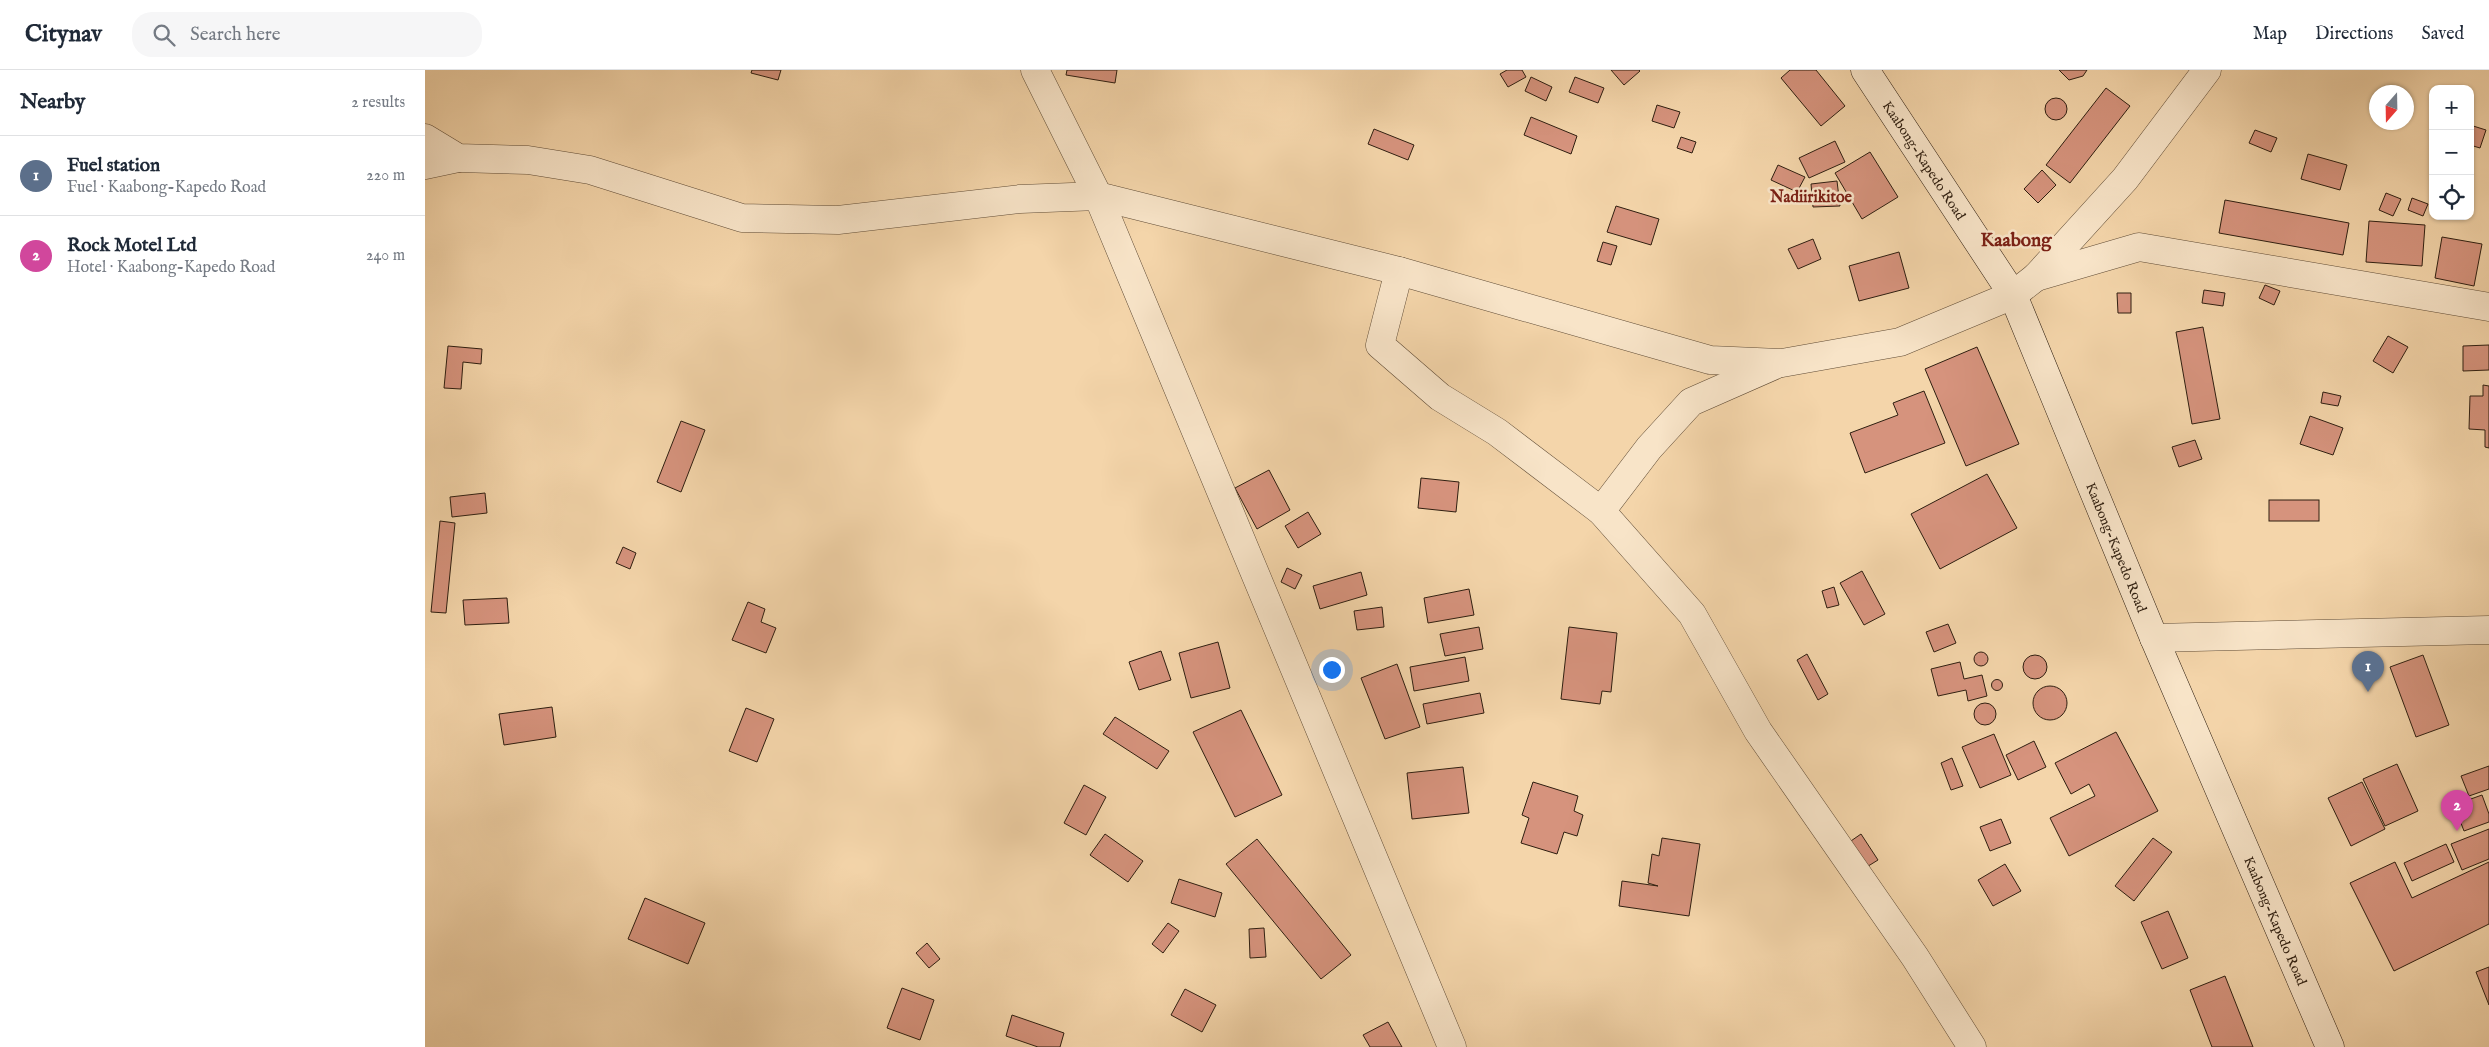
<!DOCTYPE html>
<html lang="en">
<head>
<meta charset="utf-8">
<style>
	:root { --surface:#fff; --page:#f6f6f7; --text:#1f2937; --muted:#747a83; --line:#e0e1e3; --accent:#1a73e8 }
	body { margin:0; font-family:"IM FELL English",serif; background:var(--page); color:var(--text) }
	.controls { position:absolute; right:15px; top:15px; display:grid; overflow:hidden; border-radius:10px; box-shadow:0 1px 4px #0004 }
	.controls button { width:45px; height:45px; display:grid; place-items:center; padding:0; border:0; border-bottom:1px solid var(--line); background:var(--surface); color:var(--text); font:25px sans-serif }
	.compass { position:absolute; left:1944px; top:15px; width:45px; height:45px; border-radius:50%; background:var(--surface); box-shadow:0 1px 4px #0004; rotate:200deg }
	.you { position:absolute; left:906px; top:599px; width:18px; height:18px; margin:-12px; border:4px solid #fff; border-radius:50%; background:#1a73e8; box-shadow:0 0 0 8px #1a73e833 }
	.badge { display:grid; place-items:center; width:32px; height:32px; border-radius:50%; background:var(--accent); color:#fff; font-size:16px; font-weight:700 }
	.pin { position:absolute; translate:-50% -41px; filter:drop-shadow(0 1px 2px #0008) }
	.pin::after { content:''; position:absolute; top:26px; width:18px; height:15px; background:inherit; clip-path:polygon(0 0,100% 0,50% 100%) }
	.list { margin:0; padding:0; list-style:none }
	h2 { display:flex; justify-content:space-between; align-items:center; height:65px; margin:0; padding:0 20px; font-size:21px }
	h2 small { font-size:16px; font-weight:400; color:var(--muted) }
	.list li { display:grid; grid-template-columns:32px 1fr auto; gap:15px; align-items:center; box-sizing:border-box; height:80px; padding:0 20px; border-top:1px solid var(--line) }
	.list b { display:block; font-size:19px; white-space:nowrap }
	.list p { margin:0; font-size:16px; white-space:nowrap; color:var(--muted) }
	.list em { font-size:16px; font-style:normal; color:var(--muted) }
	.icon { flex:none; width:28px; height:28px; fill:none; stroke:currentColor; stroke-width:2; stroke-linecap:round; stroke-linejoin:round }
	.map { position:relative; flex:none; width:2064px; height:977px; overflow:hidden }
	header { display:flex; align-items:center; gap:30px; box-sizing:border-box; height:70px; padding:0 25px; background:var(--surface); border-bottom:1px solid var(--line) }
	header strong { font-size:24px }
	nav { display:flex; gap:28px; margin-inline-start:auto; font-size:18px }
	.search { width:350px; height:45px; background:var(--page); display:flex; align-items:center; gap:12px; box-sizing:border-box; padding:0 18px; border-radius:20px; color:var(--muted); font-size:19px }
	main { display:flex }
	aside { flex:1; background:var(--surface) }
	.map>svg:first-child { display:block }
	.building { fill:#d6937d; stroke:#2e1e10 }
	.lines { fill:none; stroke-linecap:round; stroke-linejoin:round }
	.street-casing { stroke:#604c36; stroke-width:29 }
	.secondary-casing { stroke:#2e1e10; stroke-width:29 }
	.street { stroke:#f8e4c8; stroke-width:28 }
	.secondary { stroke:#f8e4c8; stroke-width:28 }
	.labels { text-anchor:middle; stroke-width:5; stroke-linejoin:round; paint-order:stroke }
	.street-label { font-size:14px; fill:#2e1e10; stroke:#f8e4c8 }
	.quarter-label { font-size:16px; font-weight:bold; fill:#7a1f14; stroke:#f8e4c8 }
	.district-label { font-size:19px; font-weight:bold; fill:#7a1f14; stroke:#f8e4c8 }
</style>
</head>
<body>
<header>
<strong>Citynav</strong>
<div class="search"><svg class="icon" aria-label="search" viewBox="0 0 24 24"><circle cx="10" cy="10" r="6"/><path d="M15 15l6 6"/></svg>Search here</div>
<nav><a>Map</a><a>Directions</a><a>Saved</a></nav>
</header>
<main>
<aside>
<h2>Nearby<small>2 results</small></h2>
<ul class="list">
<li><span class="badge" style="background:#5c6f8a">1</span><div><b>Fuel station</b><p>Fuel · Kaabong-Kapedo Road</p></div><em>220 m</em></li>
<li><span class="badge" style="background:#d1479c">2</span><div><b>Rock Motel Ltd</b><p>Hotel · Kaabong-Kapedo Road</p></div><em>240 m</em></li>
</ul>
</aside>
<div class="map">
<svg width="2064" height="977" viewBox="0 0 2064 977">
	<rect width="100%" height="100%" fill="#f4d5aa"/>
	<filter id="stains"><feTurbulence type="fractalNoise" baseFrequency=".004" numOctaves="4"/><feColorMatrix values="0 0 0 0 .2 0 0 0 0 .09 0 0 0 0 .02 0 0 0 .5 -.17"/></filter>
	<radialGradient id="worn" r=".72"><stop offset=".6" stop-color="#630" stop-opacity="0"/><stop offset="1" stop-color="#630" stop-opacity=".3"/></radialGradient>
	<!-- building -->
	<g class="building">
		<path d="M327,0H356L353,10L326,3Z"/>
		<path d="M642,0H692L690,13L641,5Z"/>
		<path d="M1082,0H1097L1101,7L1083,17L1075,4Z"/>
		<path d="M1186,0H1214L1215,1L1199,15Z"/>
		<path d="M1365,0H1391L1420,36L1396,56L1356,8Z"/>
		<path d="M1634,0H1662L1658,6L1644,10Z"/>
		<path d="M1106,7L1127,17L1121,31L1100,21Z"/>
		<path d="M1150,7L1179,18L1173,33L1144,22Z"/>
		<path d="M1681,18L1705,36L1645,113L1621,95Z"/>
		<circle cx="1631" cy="39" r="11"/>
		<path d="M1232,35L1255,42L1249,58L1227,51Z"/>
		<path d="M1106,47L1152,66L1146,84L1099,65Z"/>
		<path d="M2045,55L2061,60L2055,78L2045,75Z"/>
		<path d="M949,59L989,75L983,90L943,74Z"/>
		<path d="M1830,60L1852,68L1846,82L1824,73Z"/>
		<path d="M1256,67L1271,72L1267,83L1252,78Z"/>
		<path d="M1410,71L1420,92L1384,108L1374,88Z"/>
		<path d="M1445,82L1473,127L1437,149L1410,103Z"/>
		<path d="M1883,84L1922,95L1915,120L1876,109Z"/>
		<path d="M1353,95L1380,107L1372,122L1346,110Z"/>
		<path d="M1617,100L1631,115L1613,133L1599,119Z"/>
		<path d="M1412,111L1415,136L1388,137L1386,114Z"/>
		<path d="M1961,123L1976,129L1968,146L1954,140Z"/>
		<path d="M1987,128L2003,134L1998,146L1983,140Z"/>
		<path d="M1800,130L1924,153L1918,185L1794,163Z"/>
		<path d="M1191,136L1234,149L1226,175L1182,162Z"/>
		<path d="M1944,151L2000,155L1997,196L1941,192Z"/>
		<path d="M2017,167L2057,174L2049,216L2010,208Z"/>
		<path d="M1388,169L1396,189L1373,199L1363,179Z"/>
		<path d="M1178,172L1192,176L1186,195L1172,191Z"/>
		<path d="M1474,182L1484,218L1434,231L1424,196Z"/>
		<path d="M1840,215L1855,221L1849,235L1834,228Z"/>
		<path d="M1779,220L1800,223L1798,236L1777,233Z"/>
		<path d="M1692,223H1706V243H1693Z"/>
		<path d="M1778,257L1795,349L1767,354L1751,262Z"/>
		<path d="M1963,266L1983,277L1968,303L1948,291Z"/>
		<path d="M2064,275V300L2038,301V276Z"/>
		<path d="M23,276L57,279L56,294L38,292L36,319L19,318Z"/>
		<path d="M1552,277L1594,374L1541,396L1500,299Z"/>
		<path d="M2058,315L2064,316V378L2060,377V360L2044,359L2045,326H2058Z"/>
		<path d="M1499,321L1520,373L1440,403L1425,363L1473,345L1468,333Z"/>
		<path d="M1898,322L1916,326L1913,336L1896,333Z"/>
		<path d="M1885,346L1918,358L1908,385L1875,374Z"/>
		<path d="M256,351L280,360L256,422L232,412Z"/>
		<path d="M1770,370L1777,389L1754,397L1747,377Z"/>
		<path d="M844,400L865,440L832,459L810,418Z"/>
		<path d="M1562,404L1592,458L1515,499L1486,444Z"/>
		<path d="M996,408L1034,412L1031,442L993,438Z"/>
		<path d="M60,423L62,443L27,447L25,427Z"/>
		<rect x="1844" y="430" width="50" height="21"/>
		<path d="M883,442L896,464L873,478L860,456Z"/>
		<path d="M15,451L30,453L21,543L6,542Z"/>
		<path d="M198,477L211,483L205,499L191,493Z"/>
		<path d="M862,498L877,505L870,519L856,512Z"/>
		<path d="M1437,501L1460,544L1439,555L1415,513Z"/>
		<path d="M936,502L942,525L895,539L888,516Z"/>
		<path d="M1409,517L1414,535L1402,538L1397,521Z"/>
		<path d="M1044,519L1049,545L1003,553L999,528Z"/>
		<path d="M82,528L84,553L40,555L38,530Z"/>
		<path d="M323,532L340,539L336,552L351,558L341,583L307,570Z"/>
		<path d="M957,537L959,557L932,560L929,541Z"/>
		<path d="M1523,554L1531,573L1509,582L1501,562Z"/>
		<path d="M1054,557L1058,579L1020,586L1015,564Z"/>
		<path d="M1144,557L1192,563L1186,622L1177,621L1175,634L1136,629Z"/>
		<path d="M793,572L805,618L766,628L754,583Z"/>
		<path d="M736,581L746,610L714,620L704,592Z"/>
		<circle cx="1556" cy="589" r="7"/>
		<path d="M1382,584L1403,624L1393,630L1372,590Z"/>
		<circle cx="1610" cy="597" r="12"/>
		<path d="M1998,585L2024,655L1991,667L1965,597Z"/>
		<path d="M1040,587L1044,611L989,621L985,597Z"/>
		<path d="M1535,592L1539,609L1557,605L1562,626L1543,631L1541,620L1513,626L1506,599Z"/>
		<path d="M972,594L995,657L960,669L936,608Z"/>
		<circle cx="1572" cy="615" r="5.5"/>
		<circle cx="1625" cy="633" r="17"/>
		<path d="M1055,623L1059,643L1002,654L998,634Z"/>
		<circle cx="1560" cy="644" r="11"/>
		<path d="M127,637L131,667L79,675L74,644Z"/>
		<path d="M321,638L349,649L332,692L304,681Z"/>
		<path d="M816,640L857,725L810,747L768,662Z"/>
		<path d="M690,647L744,681L732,699L678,664Z"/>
		<path d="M1691,662L1733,741L1644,786L1625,748L1670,726L1664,714L1646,724L1630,693Z"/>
		<path d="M1569,664L1586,705L1555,718L1537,677Z"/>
		<path d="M1609,671L1621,697L1593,710L1581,685Z"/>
		<path d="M1527,688L1538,716L1526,720L1516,693Z"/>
		<path d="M1972,694L1993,741L1960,756L1938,709Z"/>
		<path d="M2064,696V719L2044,726L2036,706Z"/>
		<path d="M1038,697L1044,743L987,749L982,703Z"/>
		<path d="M1108,712L1153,726L1149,741L1158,745L1152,766L1139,762L1132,784L1096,773L1104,748L1097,745Z"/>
		<path d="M1937,712L1960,759L1926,776L1903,728Z"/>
		<path d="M659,715L681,727L661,765L639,753Z"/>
		<path d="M2057,725L2064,744V752L2039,761L2029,735Z"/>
		<path d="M1576,749L1586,773L1565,781L1555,757Z"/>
		<path d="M2064,759V789L2037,800L2026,774Z"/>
		<path d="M680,764L718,791L703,812L665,785Z"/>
		<path d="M1436,764L1453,790L1440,798L1423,773Z"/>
		<path d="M1237,768L1275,774L1264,846L1194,836L1197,811L1233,816L1223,813L1227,784L1234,786Z"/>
		<path d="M1728,768L1747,782L1709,831L1690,816Z"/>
		<path d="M832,769L926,885L896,909L801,794Z"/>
		<path d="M2021,774L2029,792L1987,811L1979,793Z"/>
		<path d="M1970,792L1987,828L2064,792V854L1969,901L1925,813Z"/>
		<path d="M1580,794L1596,821L1568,836L1553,810Z"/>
		<path d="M754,809L797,823L790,847L746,833Z"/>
		<path d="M220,828L280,853L263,894L203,869Z"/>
		<path d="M1743,841L1763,888L1737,899L1716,852Z"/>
		<path d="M743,853L754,861L738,883L727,874Z"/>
		<path d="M839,858L841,887L825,888L824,859Z"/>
		<path d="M502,873L515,889L504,898L491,883Z"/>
		<path d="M2064,897V935L2051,902Z"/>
		<path d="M1800,906L1828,977H1787L1765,920Z"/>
		<path d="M477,918L509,930L495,970L462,958Z"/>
		<path d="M760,919L791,935L777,962L746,945Z"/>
		<path d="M587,945L639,963L635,977H613L581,966Z"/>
		<path d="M963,952L977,977H945L938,965Z"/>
	</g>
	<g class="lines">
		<!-- street casing -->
		<g class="street-casing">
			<g id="street">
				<path d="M610,0L673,126L1027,977"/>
				<path d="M0,68L33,88L103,90L165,100L317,148L413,150L595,129L673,126L974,201L1285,290L1357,293L1475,272L1588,225L1611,207L1700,109L1782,0"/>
				<path d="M0,95L33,88"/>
				<path d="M974,201L955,275L1015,327L1072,362L1176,441L1267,544L1333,661L1490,887L1547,977"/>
				<path d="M1611,207L1714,177L2064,237"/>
				<path d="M1176,441L1224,378L1266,332L1350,295"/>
				<path d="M1729,568L2064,560"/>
			</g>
		</g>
		<!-- secondary casing -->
		<g class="secondary-casing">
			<g id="secondary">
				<path id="s1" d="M1440,0L1588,225L1729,568L1905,977"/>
			</g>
		</g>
		<!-- street -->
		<use href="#street" class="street"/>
		<!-- secondary -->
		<use href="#secondary" class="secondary"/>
	</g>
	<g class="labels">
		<!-- street labels -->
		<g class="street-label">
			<text dy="5" stroke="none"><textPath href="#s1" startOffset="108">Kaabong-Kapedo Road</textPath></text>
			<text dy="5" stroke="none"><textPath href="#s1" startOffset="542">Kaabong-Kapedo Road</textPath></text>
			<text dy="5" stroke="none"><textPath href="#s1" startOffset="948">Kaabong-Kapedo Road</textPath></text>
		</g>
		<!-- quarter labels -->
		<g class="quarter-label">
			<text x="1386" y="132">Nadiirikitoe</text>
		</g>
		<!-- district labels -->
		<g class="district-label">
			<text x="1591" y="176">Kaabong</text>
		</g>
	</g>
	<rect width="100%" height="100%" filter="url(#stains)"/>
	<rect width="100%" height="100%" fill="url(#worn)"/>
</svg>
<div class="controls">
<button>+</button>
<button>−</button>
<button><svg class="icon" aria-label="locate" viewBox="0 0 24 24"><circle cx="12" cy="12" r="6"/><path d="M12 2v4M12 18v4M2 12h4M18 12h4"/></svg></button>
</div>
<svg class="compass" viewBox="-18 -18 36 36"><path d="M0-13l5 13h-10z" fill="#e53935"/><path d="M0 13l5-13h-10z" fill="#747a83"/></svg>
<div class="you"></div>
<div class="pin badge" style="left:1943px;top:622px;background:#5c6f8a">1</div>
<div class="pin badge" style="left:2032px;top:761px;background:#d1479c">2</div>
</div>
</main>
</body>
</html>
